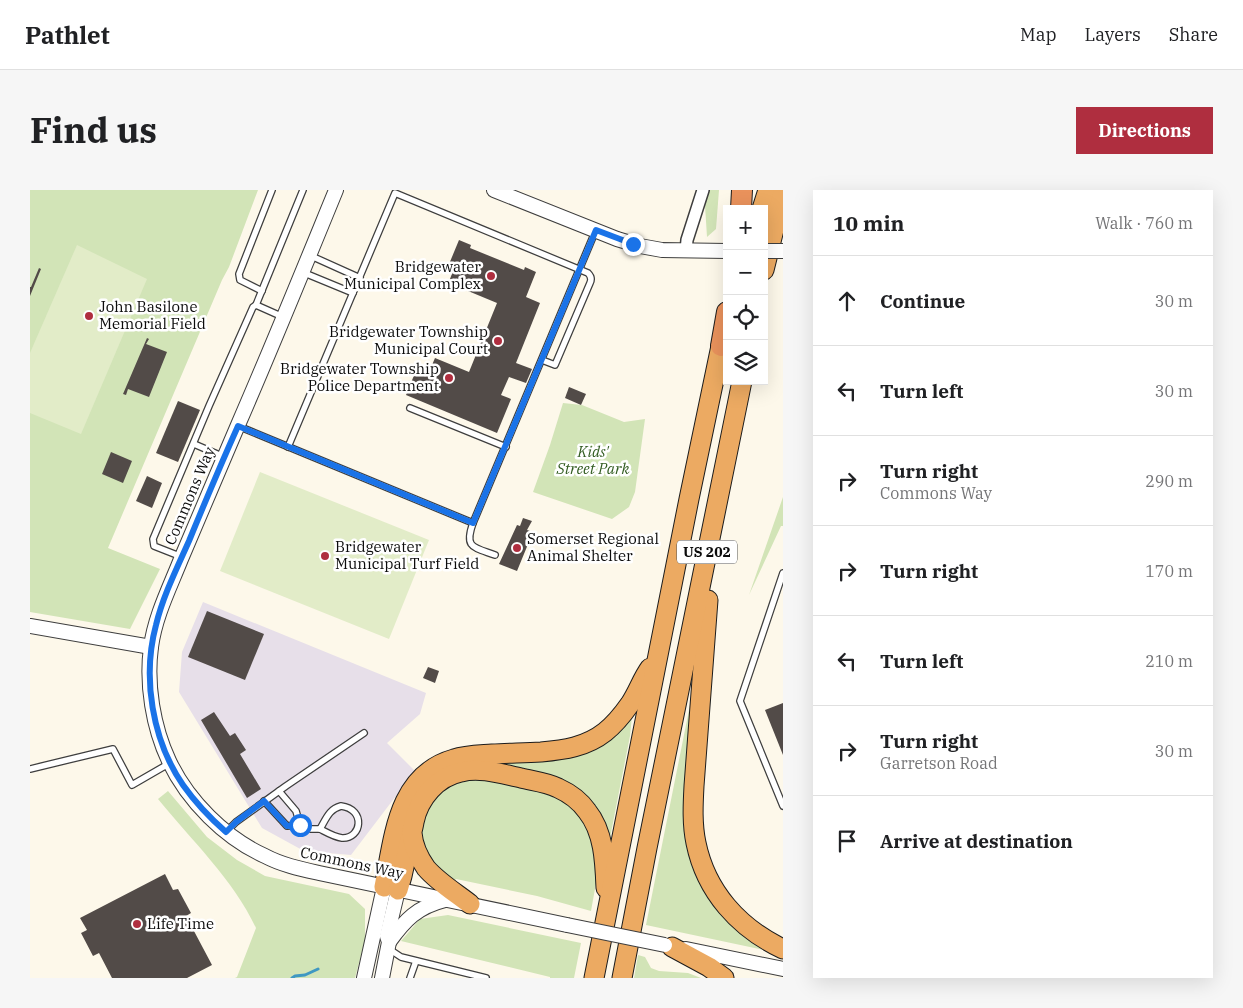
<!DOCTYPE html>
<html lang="en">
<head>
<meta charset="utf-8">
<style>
	:root { --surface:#fff; --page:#f6f6f6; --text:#202124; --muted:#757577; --line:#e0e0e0; --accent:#af2e3f }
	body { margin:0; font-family:"IBM Plex Serif",serif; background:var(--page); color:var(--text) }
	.controls { position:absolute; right:15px; top:15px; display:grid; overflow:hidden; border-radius:0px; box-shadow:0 5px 20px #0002 }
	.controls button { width:45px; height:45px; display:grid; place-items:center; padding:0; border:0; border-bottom:1px solid var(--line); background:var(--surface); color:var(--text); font:25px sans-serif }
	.stop { position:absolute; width:15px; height:15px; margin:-11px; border:4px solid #1a73e8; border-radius:50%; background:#fff }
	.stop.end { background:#1a73e8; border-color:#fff; box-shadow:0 1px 5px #0008 }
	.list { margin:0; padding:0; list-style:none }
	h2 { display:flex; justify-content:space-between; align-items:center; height:65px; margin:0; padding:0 20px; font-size:21px }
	h2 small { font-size:16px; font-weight:400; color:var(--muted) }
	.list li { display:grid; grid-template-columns:32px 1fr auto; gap:15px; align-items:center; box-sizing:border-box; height:90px; padding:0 20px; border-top:1px solid var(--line) }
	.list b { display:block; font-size:19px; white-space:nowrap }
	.list p { margin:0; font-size:16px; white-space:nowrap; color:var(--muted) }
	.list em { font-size:16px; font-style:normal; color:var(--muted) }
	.icon { flex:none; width:28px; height:28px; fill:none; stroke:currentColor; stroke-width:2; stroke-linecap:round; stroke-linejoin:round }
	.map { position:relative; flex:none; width:753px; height:788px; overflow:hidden; border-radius:0px }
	header { display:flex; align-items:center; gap:30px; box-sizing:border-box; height:70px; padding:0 25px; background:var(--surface); border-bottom:1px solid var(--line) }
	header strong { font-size:24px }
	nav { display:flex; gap:28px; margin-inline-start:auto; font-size:18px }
	.intro { display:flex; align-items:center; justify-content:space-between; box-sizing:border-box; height:120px; padding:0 30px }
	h1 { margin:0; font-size:35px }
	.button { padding:12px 22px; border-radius:0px; background:var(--accent); color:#fff; font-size:18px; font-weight:700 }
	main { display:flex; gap:30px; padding:0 30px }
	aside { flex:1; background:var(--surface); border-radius:0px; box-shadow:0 5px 20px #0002 }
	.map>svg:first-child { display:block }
	.industrial { fill:#e7dfe9 }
	.green { fill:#d2e4b7 }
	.pitch { fill:#e2ecc8 }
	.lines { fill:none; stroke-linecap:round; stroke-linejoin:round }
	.stream { stroke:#3f98c2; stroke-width:3 }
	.building { fill:#524b48 }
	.service-casing { stroke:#3e3e3e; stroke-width:8 }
	.minor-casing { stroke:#3e3e3e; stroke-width:14 }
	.tertiary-casing { stroke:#3e3e3e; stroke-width:16 }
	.trunk-casing { stroke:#1c1c1c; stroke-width:21 }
	.motorway-casing { stroke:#1c1c1c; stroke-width:22 }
	.service { stroke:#fff; stroke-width:5.5 }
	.minor { stroke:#fff; stroke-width:11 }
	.tertiary { stroke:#fff; stroke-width:14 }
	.trunk { stroke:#ecaa62; stroke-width:19 }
	.motorway { stroke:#e9925c; stroke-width:20 }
	.tertiary-bridge-casing { stroke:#3e3e3e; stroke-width:16; stroke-linecap:butt }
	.tertiary-bridge { stroke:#fff; stroke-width:14 }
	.route { stroke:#1a73e8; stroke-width:6 }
	.poi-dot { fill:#af2e3f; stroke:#fff; stroke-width:2 }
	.labels { text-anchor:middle; stroke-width:5; stroke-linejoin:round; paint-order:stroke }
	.shield { fill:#fff; stroke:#545454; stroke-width:1 }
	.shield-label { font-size:14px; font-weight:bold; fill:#0b0b0b }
	.poi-label { font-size:15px; fill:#0b0b0b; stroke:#fff; text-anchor:start }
	.park-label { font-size:15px; font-style:italic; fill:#325c21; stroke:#fff }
	.street-label { font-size:15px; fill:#0b0b0b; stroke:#fff }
</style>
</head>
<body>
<header>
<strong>Pathlet</strong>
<nav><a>Map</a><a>Layers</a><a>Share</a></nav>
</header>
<div class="intro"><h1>Find us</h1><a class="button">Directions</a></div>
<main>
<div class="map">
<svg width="753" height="788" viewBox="0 0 753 788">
	<rect width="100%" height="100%" fill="#fdf8ea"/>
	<!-- industrial -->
	<path class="industrial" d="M173,412L396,503L390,524L357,553L385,581L321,665L274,661L232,638L149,502L152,462Z"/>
	<!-- green -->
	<g class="green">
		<path d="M0,0H228L199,77L192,90L78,358L130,379L100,439L0,422Z"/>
		<path d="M674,0H689L686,39L677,47Z"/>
		<path d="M533,213L552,215L594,232L615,229L605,302L599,317L582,329L503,302L520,255Z"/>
		<path d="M753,307V336H751L719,405Z"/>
		<path d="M665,490L656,621L684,710L734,760L616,735Z"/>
		<path d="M602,526L600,546L578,658L565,622L438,570L530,567Z"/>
		<path d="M444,585L525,601L545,617L562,639L570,671L561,721L507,706L426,689L423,693L413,687L390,657V628L406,601Z"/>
		<path d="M138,601L177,647L207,670L235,686L319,704L335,719V750L325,788H205L207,787L226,738C203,689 162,651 128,609Z"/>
		<path d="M418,725L551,753L544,788H520V787L371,751L390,729Z"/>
		<path d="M608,765L615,767L621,778L629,781L658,783L671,788H604Z"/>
	</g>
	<!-- pitch -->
	<g class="pitch">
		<path d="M47,55L117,89L51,244L0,223V163Z"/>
		<path d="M230,282L399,350L359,449L190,381Z"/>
	</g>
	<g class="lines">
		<!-- stream -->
		<path class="stream" d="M262,788L265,786L275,785L288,779"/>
	</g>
	<!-- building -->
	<g class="building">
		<path d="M429,50L441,55L440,58L494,80L495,77L506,82L496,107L510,113L486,173L502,179L496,193L479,187L471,205L481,209L467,243L376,205L387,178L394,181L397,173L402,175L405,168L439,182L467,113L426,96L428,93L420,89L423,81L417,79Z"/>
		<path d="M9,78L11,79L0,106V97H1Z"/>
		<path d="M117,148L119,149L116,154L137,162L119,207L98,199L96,205L93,204Z"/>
		<path d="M539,197L556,204L551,215L535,208Z"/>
		<path d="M148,211L170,220L148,272L126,263Z"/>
		<path d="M81,262L102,271L93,293L72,284Z"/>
		<path d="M117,286L132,293L122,318L106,311Z"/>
		<path d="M493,328L502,331L497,340L503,342L487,381L469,374L487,335L490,336Z"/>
		<path d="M177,421L234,444L215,490L158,467Z"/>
		<path d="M398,477L409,481L405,493L393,488Z"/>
		<path d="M753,513V565L735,520Z"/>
		<path d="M184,522L200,546L205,543L216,560L210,564L231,599L217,608L171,530Z"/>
		<path d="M135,684L143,700L148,699L161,723L156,726L182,775L157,788H82L69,763L63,766L51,743L57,740L50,728Z"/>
	</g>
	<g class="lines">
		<!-- service casing -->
		<g class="service-casing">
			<g id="service">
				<path d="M279,65L330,88"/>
				<path d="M272,82L323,103"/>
				<path d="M232,101L210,90L209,84L242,0"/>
				<path d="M226,115L273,0"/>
				<path d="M380,218L476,257"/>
				<path d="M208,236L443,333L565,42"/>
				<path d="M164,254L194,267"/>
				<path d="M258,257L365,3L558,83C561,86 562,89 560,93L525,175L512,170"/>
				<path d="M443,333C434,358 443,357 465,365"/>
				<path d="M152,367L124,356L123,349L179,216L223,117L226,115L253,127"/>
				<path d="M753,383L710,511L753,616"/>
				<path d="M0,579L83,559L102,595L140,573"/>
				<path d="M249,601L266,621L270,635"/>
				<path d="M234,611L257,636L270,635L281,639H290"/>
				<path d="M311,616C336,619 332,649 312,648C304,647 296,642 290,639C296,629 299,619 311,616Z"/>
				<path d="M196,642L206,632L256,596L334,543"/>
				<path d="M359,759L371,767L456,788"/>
				<path d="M380,788L386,771"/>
			</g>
		</g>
		<!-- minor casing -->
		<g class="minor-casing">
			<path id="minor" d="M656,61L657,50L673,0"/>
		</g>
		<!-- tertiary casing -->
		<g class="tertiary-casing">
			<g id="tertiary">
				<path d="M306,0C274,78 242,157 208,235C189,280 170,324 151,369C140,397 125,426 121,457C116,494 123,537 139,571C158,611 195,648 235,666C252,675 271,679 289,683L537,735"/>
				<path d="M464,0L587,49L610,56L632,60L697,61"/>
				<path d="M0,436L121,457"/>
				<path d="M359,752C375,730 387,717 415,710"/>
				<path d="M656,759L753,779"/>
				<path d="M334,788L354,697"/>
				<path d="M352,788L359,752L357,746L368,700"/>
			</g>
		</g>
		<!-- trunk casing -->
		<g class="trunk-casing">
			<g id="trunk">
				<path d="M732,19L738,0"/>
				<path d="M734,80L753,3"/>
				<path d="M678,410L664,596C663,615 662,634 666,653C676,702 709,738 753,759"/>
				<path d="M354,697C364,648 367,585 424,569C436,565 449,565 462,564C478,563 494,563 511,562C534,560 556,557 575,542C585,534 593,524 600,514C608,502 612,489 620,478"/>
				<path d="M368,700L372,686L381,645"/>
				<path d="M440,714C426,703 408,692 396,678C389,668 383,655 382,643C382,639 384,635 384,632C389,608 407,587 431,582C450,577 472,584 491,588C503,591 516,592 528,598C539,603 550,611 557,621C574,642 575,672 576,698"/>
				<path d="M642,757L679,777L694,788"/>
				<path d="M564,788L659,309L691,156L697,151"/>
				<path d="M592,788L617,658L712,191"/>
			</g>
		</g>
		<!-- motorway casing -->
		<g class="motorway-casing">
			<g id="motorway">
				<path d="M711,19L712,0"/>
				<path d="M691,156L697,122"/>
			</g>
		</g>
		<!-- service -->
		<use href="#service" class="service"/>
		<!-- minor -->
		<use href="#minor" class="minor"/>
		<!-- tertiary -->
		<use href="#tertiary" class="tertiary"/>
		<!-- trunk -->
		<use href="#trunk" class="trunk"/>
		<!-- motorway -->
		<use href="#motorway" class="motorway"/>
		<!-- tertiary-bridge casing -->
		<g class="tertiary-bridge-casing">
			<g id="tertiary-bridge">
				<path d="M734,61H753"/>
				<path d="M537,735L635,755"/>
			</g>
		</g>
		<!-- tertiary-bridge -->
		<use href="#tertiary-bridge" class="tertiary-bridge"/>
	</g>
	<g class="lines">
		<!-- route -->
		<path class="route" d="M270,635L257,636L234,611L206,632L196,642C180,628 165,612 153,595C122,550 112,487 126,435C133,406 147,378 159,351C175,312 191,274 208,236L443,333L566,40L603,54"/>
	</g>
	<!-- markers -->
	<g class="poi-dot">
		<circle cx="461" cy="86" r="5"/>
		<circle cx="59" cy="126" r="5"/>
		<circle cx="468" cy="151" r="5"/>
		<circle cx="419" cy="188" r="5"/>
		<circle cx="487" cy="358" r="5"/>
		<circle cx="295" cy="366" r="5"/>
		<circle cx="107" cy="734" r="5"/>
	</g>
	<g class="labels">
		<!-- shield labels -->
		<rect class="shield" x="647" y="350.5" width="60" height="23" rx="4"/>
		<g class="shield-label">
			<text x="677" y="367">US 202</text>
		</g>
		<!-- poi labels -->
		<g class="poi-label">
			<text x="451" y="82" text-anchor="end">Bridgewater<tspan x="451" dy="17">Municipal Complex</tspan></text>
			<text x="69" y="122">John Basilone<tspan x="69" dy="17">Memorial Field</tspan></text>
			<text x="458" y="147" text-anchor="end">Bridgewater Township<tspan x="458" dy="17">Municipal Court</tspan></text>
			<text x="409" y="184" text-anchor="end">Bridgewater Township<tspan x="409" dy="17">Police Department</tspan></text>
			<text x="497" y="354">Somerset Regional<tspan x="497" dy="17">Animal Shelter</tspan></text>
			<text x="305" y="362">Bridgewater<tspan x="305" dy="17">Municipal Turf Field</tspan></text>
			<text x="117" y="739">Life Time</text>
		</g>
		<!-- park labels -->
		<g class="park-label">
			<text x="563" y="267">Kids'<tspan x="563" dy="17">Street Park</tspan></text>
		</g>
		<!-- street labels -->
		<g class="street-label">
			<text transform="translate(160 306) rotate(-67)" y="5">Commons Way</text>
			<text transform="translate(322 673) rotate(12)" y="5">Commons Way</text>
		</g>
	</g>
</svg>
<div class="controls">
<button>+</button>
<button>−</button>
<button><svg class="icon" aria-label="locate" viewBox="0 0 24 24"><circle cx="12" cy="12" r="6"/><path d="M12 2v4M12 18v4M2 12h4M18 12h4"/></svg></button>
<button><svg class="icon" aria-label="layers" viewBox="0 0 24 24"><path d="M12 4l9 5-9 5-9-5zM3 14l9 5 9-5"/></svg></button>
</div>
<div class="stop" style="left:270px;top:635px"></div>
<div class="stop end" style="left:603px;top:54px"></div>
</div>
<aside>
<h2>10 min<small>Walk · 760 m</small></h2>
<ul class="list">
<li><svg class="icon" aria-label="ahead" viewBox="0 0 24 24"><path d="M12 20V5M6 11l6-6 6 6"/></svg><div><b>Continue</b></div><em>30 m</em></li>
<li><svg class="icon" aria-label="left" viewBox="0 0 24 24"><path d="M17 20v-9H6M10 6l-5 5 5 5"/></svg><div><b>Turn left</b></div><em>30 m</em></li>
<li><svg class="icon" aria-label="right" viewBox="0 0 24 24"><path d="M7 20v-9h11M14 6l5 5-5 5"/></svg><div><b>Turn right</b><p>Commons Way</p></div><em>290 m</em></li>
<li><svg class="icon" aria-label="right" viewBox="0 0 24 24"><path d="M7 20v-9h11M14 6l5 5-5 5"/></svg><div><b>Turn right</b></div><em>170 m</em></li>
<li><svg class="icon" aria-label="left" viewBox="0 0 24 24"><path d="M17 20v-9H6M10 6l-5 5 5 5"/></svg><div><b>Turn left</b></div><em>210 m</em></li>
<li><svg class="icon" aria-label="right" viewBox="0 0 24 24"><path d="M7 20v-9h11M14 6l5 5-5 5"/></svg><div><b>Turn right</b><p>Garretson Road</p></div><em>30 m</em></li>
<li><svg class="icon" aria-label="arrive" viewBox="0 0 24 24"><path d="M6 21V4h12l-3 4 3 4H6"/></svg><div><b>Arrive at destination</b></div></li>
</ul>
</aside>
</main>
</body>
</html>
